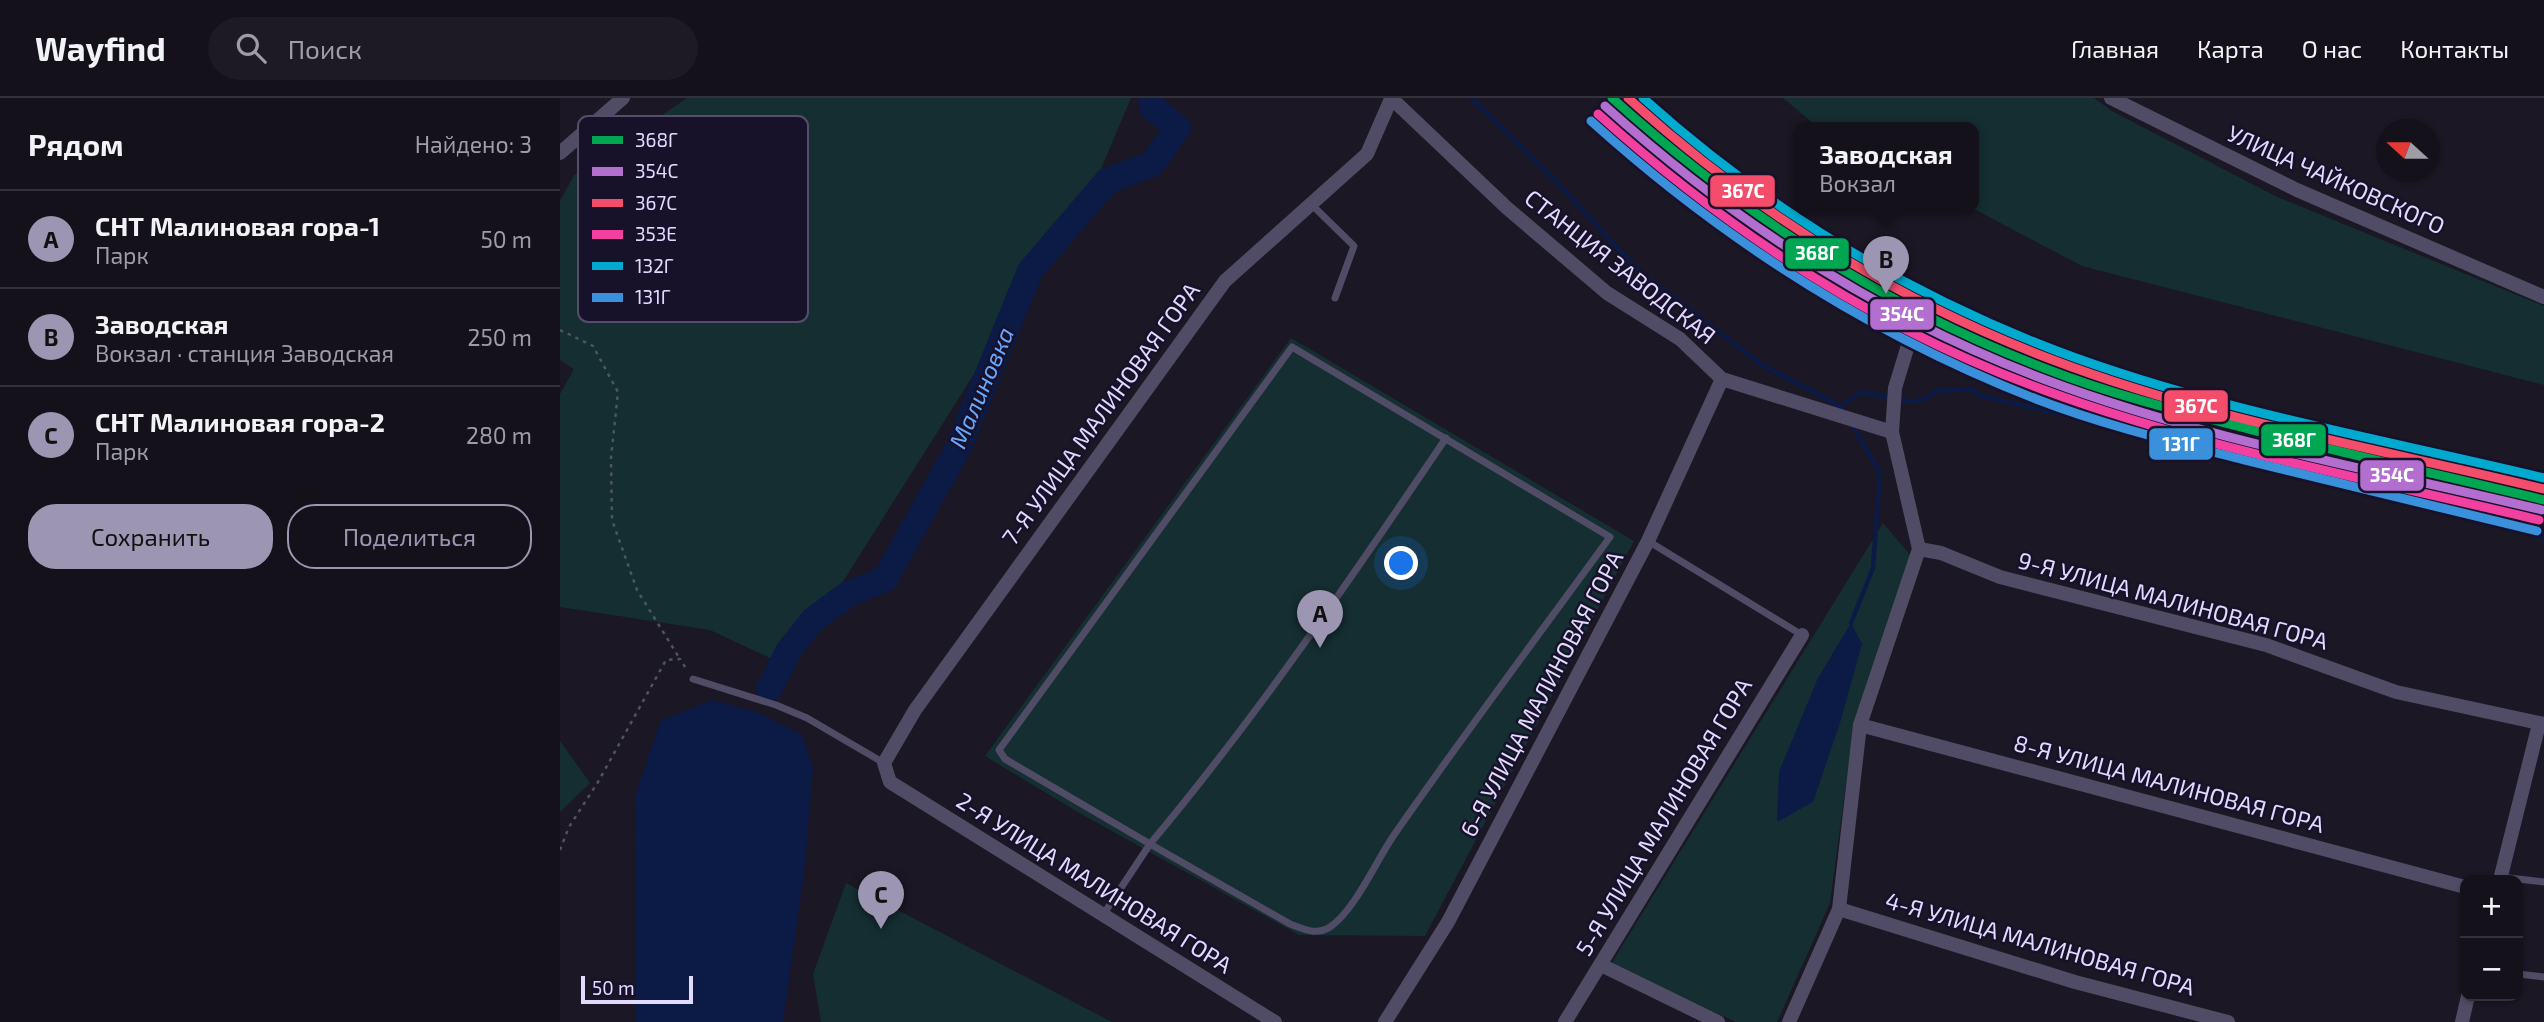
<!DOCTYPE html>
<html lang="ru">
<head>
<meta charset="utf-8">
<style>
	:root { --surface:#14111b; --page:#1d1a24; --text:#f1f3f6; --muted:#9d9da3; --line:#33313a; --accent:#9c96b2 }
	body { margin:0; font-family:"Exo 2",sans-serif; background:var(--page); color:var(--text) }
	.controls { position:absolute; right:21px; bottom:21px; display:grid; overflow:hidden; border-radius:14px; box-shadow:0 2px 5px #0004 }
	.controls button { width:63px; height:63px; display:grid; place-items:center; padding:0; border:0; border-bottom:2px solid var(--line); background:var(--surface); color:var(--text); font:35px sans-serif }
	.compass { position:absolute; left:1816px; top:21px; width:63px; height:63px; border-radius:50%; background:var(--surface); box-shadow:0 2px 5px #0004; rotate:291deg }
	.scale { position:absolute; left:21px; bottom:18px; width:112px; box-sizing:border-box; padding-left:7px; border:4px solid #e2daff; border-top:0; font-size:19px; line-height:24px; white-space:nowrap; color:#e2daff; -webkit-text-stroke:5px #18112a; paint-order:stroke }
	.you { position:absolute; left:842px; top:466px; width:24px; height:24px; margin:-18px; border:5px solid #fff; border-radius:50%; background:#1a73e8; box-shadow:0 0 0 10px #1a73e833 }
	.badge { display:grid; place-items:center; width:46px; height:46px; border-radius:50%; background:var(--accent); color:#111; font-size:23px; font-weight:700 }
	.pin { position:absolute; translate:-50% -58px; filter:drop-shadow(0 2px 4px #0008) }
	.pin::after { content:''; position:absolute; top:37px; width:24px; height:21px; background:inherit; clip-path:polygon(0 0,100% 0,50% 100%) }
	.popup { position:absolute; left:1233px; top:24px; width:186px; height:91px; box-sizing:border-box; display:grid; place-content:center; border-radius:14px; background:var(--surface); filter:drop-shadow(0 2px 5px #0005); font-size:23px; white-space:nowrap; color:var(--muted) }
	.popup b { font-size:26px; color:var(--text) }
	.popup::after { content:''; position:absolute; left:50%; top:100%; margin-left:-14px; border:14px solid transparent; border-top-color:var(--surface) }
	.list { margin:0; padding:0; list-style:none }
	h2 { display:flex; justify-content:space-between; align-items:center; height:91px; margin:0; padding:0 28px; font-size:30px }
	h2 small { font-size:23px; font-weight:400; color:var(--muted) }
	.list li { display:grid; grid-template-columns:46px 1fr auto; gap:21px; align-items:center; box-sizing:border-box; height:98px; padding:0 28px; border-top:2px solid var(--line) }
	.list b { display:block; font-size:26px; white-space:nowrap }
	.list p { margin:0; font-size:23px; white-space:nowrap; color:var(--muted) }
	.list em { font-size:23px; font-style:normal; color:var(--muted) }
	.actions { display:flex; gap:14px; padding:21px 28px }
	.actions a { flex:1; padding:16px 0; border:2px solid var(--accent); border-radius:28px; text-align:center; font-size:24px; color:var(--accent) }
	.actions .main { background:var(--accent); color:#111 }
	.icon { flex:none; width:38px; height:38px; fill:none; stroke:currentColor; stroke-width:2; stroke-linecap:round; stroke-linejoin:round }
	.map { position:relative; flex:none; width:1984px; height:924px; overflow:hidden }
	header { display:flex; align-items:center; gap:42px; box-sizing:border-box; height:98px; padding:0 35px; background:var(--surface); border-bottom:2px solid var(--line) }
	header strong { font-size:33px }
	nav { display:flex; gap:38px; margin-inline-start:auto; font-size:24px }
	.search { width:490px; height:63px; background:var(--page); display:flex; align-items:center; gap:18px; box-sizing:border-box; padding:0 24px; border-radius:38px; color:var(--muted); font-size:26px }
	main { display:flex }
	aside { flex:1; background:var(--surface) }
	.map>svg:first-child { display:block }
	.green { fill:#152e32 }
	.water { fill:#0c1b46 }
	.lines { fill:none; stroke-linecap:round; stroke-linejoin:round }
	.stream { stroke:#0c1b46; stroke-width:4.5 }
	.river { stroke:#0c1b46; stroke-width:26 }
	.path { stroke:#4b5565; stroke-width:2.5; stroke-dasharray:3.5 5; stroke-linecap:butt }
	.lane { stroke:#504c65; stroke-width:7 }
	.street { stroke:#504c65; stroke-width:14 }
	.rail-1-casing { stroke:#18112a; stroke-width:14 }
	.rail-2-casing { stroke:#18112a; stroke-width:14 }
	.rail-3-casing { stroke:#18112a; stroke-width:14 }
	.rail-4-casing { stroke:#18112a; stroke-width:14 }
	.rail-5-casing { stroke:#18112a; stroke-width:14 }
	.rail-6-casing { stroke:#18112a; stroke-width:14 }
	.rail-1 { stroke:#00a651; stroke-width:9 }
	.rail-2 { stroke:#b36fd0; stroke-width:9 }
	.rail-3 { stroke:#f44d6c; stroke-width:9 }
	.rail-4 { stroke:#f240a1; stroke-width:9 }
	.rail-5 { stroke:#00a9ce; stroke-width:9 }
	.rail-6 { stroke:#3a90db; stroke-width:9 }
	.labels { text-anchor:middle; stroke-width:5; stroke-linejoin:round; paint-order:stroke }
	.street-label { font-size:23px; fill:#e2daff; stroke:#18112a }
	.water-label { font-size:24px; font-style:italic; fill:#68a9ff; stroke:#18112a }
	.key { fill:#18112a; stroke:#554d6a; stroke-width:2 }
	.key-label { font-size:19px; fill:#e2daff }
	.line-badge { stroke:#18112a; stroke-width:2.5 }
	.badge-label { font-size:19px; text-anchor:middle; font-weight:bold; fill:#fff }
</style>
</head>
<body>
<header>
<strong>Wayfind</strong>
<div class="search"><svg class="icon" aria-label="search" viewBox="0 0 24 24"><circle cx="10" cy="10" r="6"/><path d="M15 15l6 6"/></svg>Поиск</div>
<nav><a>Главная</a><a>Карта</a><a>О нас</a><a>Контакты</a></nav>
</header>
<main>
<aside>
<h2>Рядом<small>Найдено: 3</small></h2>
<ul class="list">
<li><span class="badge">A</span><div><b>СНТ Малиновая гора-1</b><p>Парк</p></div><em>50 m</em></li>
<li><span class="badge">B</span><div><b>Заводская</b><p>Вокзал · станция Заводская</p></div><em>250 m</em></li>
<li><span class="badge">C</span><div><b>СНТ Малиновая гора-2</b><p>Парк</p></div><em>280 m</em></li>
</ul>
<div class="actions"><a class="main">Сохранить</a><a>Поделиться</a></div>
</aside>
<div class="map">
<svg width="1984" height="924" viewBox="0 0 1984 924">
	<rect width="100%" height="100%" fill="#1b1724"/>
	<!-- green -->
	<g class="green">
		<path d="M127,0H571L536,83L229,569L150,532L0,509V296L14,271L0,262V103L14,77Z"/>
		<path d="M1223,0H1534L1552,13L1715,98L1984,208V287L1522,168L1412,110L1414,30H1259Z"/>
		<path d="M731,240L1074,443L865,838L739,837L516,713L425,658Z"/>
		<path d="M1323,425L1351,458L1294,625L1270,805L1217,924H1176L1051,866Z"/>
		<path d="M0,643L30,685L0,714Z"/>
		<path d="M286,785L552,924H261L253,876Z"/>
	</g>
	<!-- water -->
	<g class="water">
		<path d="M1291,525L1302,546L1280,625L1253,704L1217,724L1219,674L1258,580Z"/>
		<path d="M153,602L197,614L241,636L253,669L244,776L223,924H76L75,698L101,622Z"/>
	</g>
	<g class="lines">
		<!-- stream -->
		<g class="stream">
			<path d="M911,0L994,81L1077,171L1202,267L1282,309"/>
			<path d="M1281,308L1301,294L1352,304L1364,301L1376,293L1410,291L1421,298L1531,323L1599,345L1984,440"/>
			<path d="M1291,525L1313,470L1320,375L1291,325"/>
		</g>
		<!-- river -->
		<path class="river" d="M209,591L229,552L253,522L288,496L325,481L398,350L470,173L547,83L592,66L618,30L593,10L591,0"/>
		<!-- path -->
		<g class="path">
			<path d="M0,232L33,248L58,294L51,360L52,422L77,492L120,561"/>
			<path d="M0,752L9,729L38,684L106,562L120,561L127,572"/>
		</g>
		<!-- lane -->
		<g class="lane">
			<path d="M751,106L794,148L775,200"/>
			<path d="M1088,443L1242,537"/>
			<path d="M133,581L216,607L247,620L324,665"/>
			<path d="M1941,779L1984,784"/>
			<path d="M543,817L590,746L730,826C744,831 756,838 770,829C795,812 816,763 834,737C904,636 978,538 1050,439L732,249L439,652L445,661L590,746C698,617 792,479 886,340"/>
			<path d="M1958,876L1984,879"/>
		</g>
		<!-- street -->
		<g class="street">
			<path d="M831,0L947,110L1047,195L1120,241L1162,281L1332,334"/>
			<path d="M1551,0L1737,92L1984,199"/>
			<path d="M0,55L63,0"/>
			<path d="M1359,451L1381,455L1440,479L1706,547L1836,594L1984,626"/>
			<path d="M1300,627L1905,789"/>
			<path d="M1940,782L1979,626"/>
			<path d="M1279,811L1515,884L1668,924"/>
			<path d="M1041,867L1158,924"/>
			<path d="M715,924L330,684L324,665L355,612L665,183L807,56L831,1"/>
			<path d="M825,924L888,824L1088,443L1162,281"/>
			<path d="M1005,924L1242,537"/>
			<path d="M1229,924L1279,811L1300,627L1359,451L1332,334L1335,290L1349,244"/>
			<path d="M1902,924L1908,898"/>
		</g>
		<!-- rail-1 casing -->
		<g class="rail-1-casing">
			<path id="rail-1" d="M1052,0C1181,116 1326,210 1489,272C1556,298 1627,315 1696,333C1792,357 1888,379 1984,402"/>
		</g>
		<!-- rail-2 casing -->
		<g class="rail-2-casing">
			<path id="rail-2" d="M1045,8C1175,125 1322,220 1486,282C1645,342 1817,372 1982,412"/>
		</g>
		<!-- rail-3 casing -->
		<g class="rail-3-casing">
			<path id="rail-3" d="M1068,0C1193,113 1335,202 1493,262C1647,321 1824,352 1984,391"/>
		</g>
		<!-- rail-4 casing -->
		<g class="rail-4-casing">
			<path id="rail-4" d="M1038,16C1169,134 1317,231 1484,292C1643,351 1814,382 1979,422"/>
		</g>
		<!-- rail-5 casing -->
		<g class="rail-5-casing">
			<path id="rail-5" d="M1083,0C1204,109 1345,195 1497,253C1653,312 1822,341 1984,380"/>
		</g>
		<!-- rail-6 casing -->
		<g class="rail-6-casing">
			<path id="rail-6" d="M1031,23C1163,142 1310,236 1476,301C1543,327 1614,344 1684,362C1781,386 1879,409 1977,433"/>
		</g>
		<!-- rail-1 -->
		<use href="#rail-1" class="rail-1"/>
		<!-- rail-2 -->
		<use href="#rail-2" class="rail-2"/>
		<!-- rail-3 -->
		<use href="#rail-3" class="rail-3"/>
		<!-- rail-4 -->
		<use href="#rail-4" class="rail-4"/>
		<!-- rail-5 -->
		<use href="#rail-5" class="rail-5"/>
		<!-- rail-6 -->
		<use href="#rail-6" class="rail-6"/>
	</g>
	<g class="labels">
		<!-- street labels -->
		<g class="street-label">
			<text transform="translate(1776 82) rotate(24)" y="8">УЛИЦА ЧАЙКОВСКОГО</text>
			<text transform="translate(1060 169) rotate(38)" y="8">СТАНЦИЯ ЗАВОДСКАЯ</text>
			<text transform="translate(541 316) rotate(-54)" y="8">7-Я УЛИЦА МАЛИНОВАЯ ГОРА</text>
			<text transform="translate(1613 503) rotate(15)" y="8">9-Я УЛИЦА МАЛИНОВАЯ ГОРА</text>
			<text transform="translate(982 596) rotate(-62)" y="8">6-Я УЛИЦА МАЛИНОВАЯ ГОРА</text>
			<text transform="translate(1609 686) rotate(15)" y="8">8-Я УЛИЦА МАЛИНОВАЯ ГОРА</text>
			<text transform="translate(1104 719) rotate(-59)" y="8">5-Я УЛИЦА МАЛИНОВАЯ ГОРА</text>
			<text transform="translate(534 785) rotate(32)" y="8">2-Я УЛИЦА МАЛИНОВАЯ ГОРА</text>
			<text transform="translate(1480 846) rotate(16)" y="8">4-Я УЛИЦА МАЛИНОВАЯ ГОРА</text>
		</g>
		<!-- water labels -->
		<g class="water-label">
			<text transform="translate(422 290) rotate(-67)" y="8">Малиновка</text>
		</g>
	</g>
	<!-- legend -->
	<rect x="18" y="18" width="230" height="206" rx="10" class="key"/>
	<rect x="32" y="38" width="31" height="8" fill="#00a651"/>
	<rect x="32" y="69" width="31" height="9" fill="#b36fd0"/>
	<rect x="32" y="101" width="31" height="8" fill="#f44d6c"/>
	<rect x="32" y="132" width="31" height="9" fill="#f240a1"/>
	<rect x="32" y="164" width="31" height="8" fill="#00a9ce"/>
	<rect x="32" y="195" width="31" height="9" fill="#3a90db"/>
	<g class="key-label">
		<text x="75" y="49">368Г</text>
		<text x="75" y="80">354С</text>
		<text x="75" y="112">367С</text>
		<text x="75" y="143">353Е</text>
		<text x="75" y="175">132Г</text>
		<text x="75" y="206">131Г</text>
	</g>
	<g class="line-badge">
		<rect x="1149" y="76" width="67" height="34" rx="7" fill="#f44d6c"/>
		<rect x="1224" y="139" width="66" height="33" rx="7" fill="#00a651"/>
		<rect x="1309" y="200" width="66" height="33" rx="7" fill="#b36fd0"/>
		<rect x="1603" y="291" width="66" height="34" rx="7" fill="#f44d6c"/>
		<rect x="1700" y="325" width="67" height="34" rx="7" fill="#00a651"/>
		<rect x="1588" y="329" width="66" height="34" rx="7" fill="#3a90db"/>
		<rect x="1799" y="361" width="66" height="33" rx="7" fill="#b36fd0"/>
	</g>
	<g class="badge-label">
		<text x="1183" y="100">367С</text>
		<text x="1257" y="162">368Г</text>
		<text x="1342" y="223">354С</text>
		<text x="1636" y="315">367С</text>
		<text x="1734" y="349">368Г</text>
		<text x="1621" y="353">131Г</text>
		<text x="1832" y="384">354С</text>
	</g>
</svg>
<div class="controls">
<button>+</button>
<button>−</button>
</div>
<svg class="compass" viewBox="-18 -18 36 36"><path d="M0-13l5 13h-10z" fill="#e53935"/><path d="M0 13l5-13h-10z" fill="#9d9da3"/></svg>
<div class="scale">50 m</div>
<div class="you"></div>
<div class="pin badge" style="left:760px;top:550px">A</div>
<div class="pin badge" style="left:1326px;top:196px">B</div>
<div class="popup"><b>Заводская</b>Вокзал</div>
<div class="pin badge" style="left:321px;top:831px">C</div>
</div>
</main>
</body>
</html>
